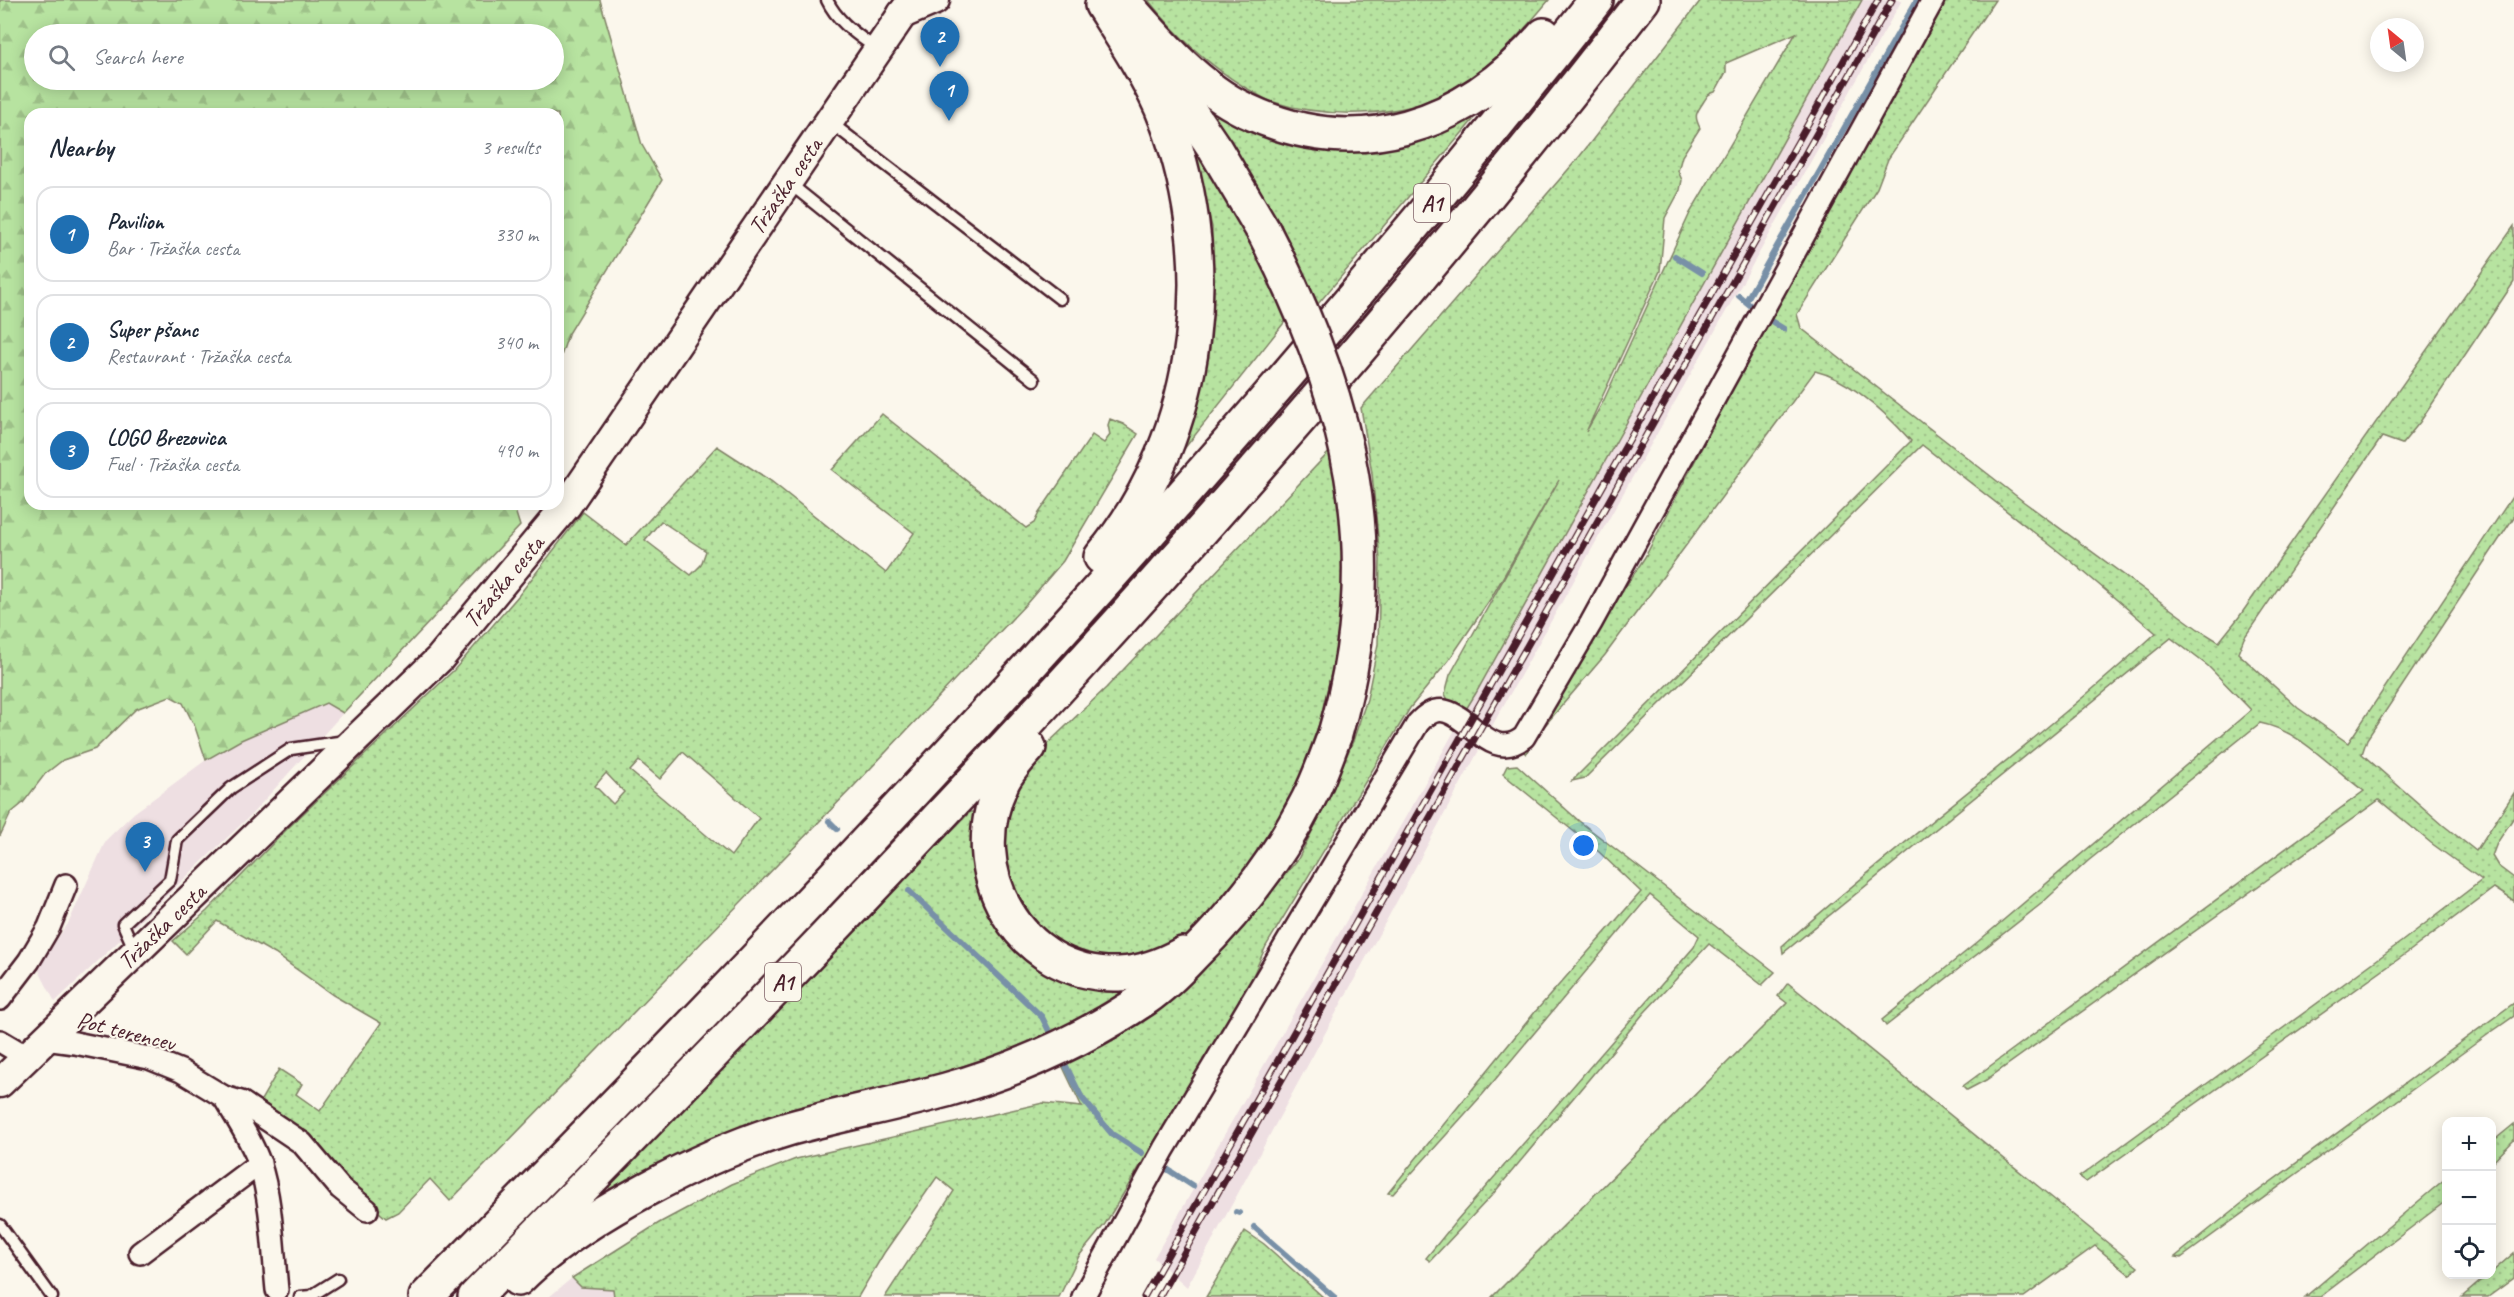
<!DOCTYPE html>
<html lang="en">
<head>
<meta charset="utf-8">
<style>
	:root { --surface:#fff; --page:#f6f6f7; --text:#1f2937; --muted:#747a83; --line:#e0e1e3; --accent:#1f6fb2 }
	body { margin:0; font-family:Caveat,sans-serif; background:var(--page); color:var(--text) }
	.controls { position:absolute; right:18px; bottom:18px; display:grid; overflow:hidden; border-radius:12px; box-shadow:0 3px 15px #0003 }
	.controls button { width:54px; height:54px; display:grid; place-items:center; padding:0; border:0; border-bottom:2px solid var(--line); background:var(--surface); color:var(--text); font:30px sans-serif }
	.compass { position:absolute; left:2370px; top:18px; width:54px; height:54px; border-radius:50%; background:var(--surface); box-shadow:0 3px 15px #0003; rotate:331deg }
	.you { position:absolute; left:1584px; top:846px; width:21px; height:21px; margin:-15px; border:4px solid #fff; border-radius:50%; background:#1a73e8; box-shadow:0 0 0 9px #1a73e833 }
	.badge { display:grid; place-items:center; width:39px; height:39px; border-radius:50%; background:var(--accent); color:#fff; font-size:20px; font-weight:700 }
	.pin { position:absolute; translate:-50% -50px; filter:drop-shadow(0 2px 3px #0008) }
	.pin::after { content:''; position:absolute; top:32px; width:21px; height:18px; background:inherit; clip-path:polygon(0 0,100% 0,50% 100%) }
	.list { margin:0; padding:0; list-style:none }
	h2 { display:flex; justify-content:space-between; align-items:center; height:78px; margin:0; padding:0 24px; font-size:26px }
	h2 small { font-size:20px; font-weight:400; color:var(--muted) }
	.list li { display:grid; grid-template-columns:39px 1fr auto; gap:18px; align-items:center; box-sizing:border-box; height:96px; margin:0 12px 12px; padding:0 12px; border:2px solid var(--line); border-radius:18px }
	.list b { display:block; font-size:22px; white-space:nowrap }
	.list p { margin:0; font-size:20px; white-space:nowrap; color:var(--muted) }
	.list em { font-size:20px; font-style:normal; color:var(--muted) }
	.icon { flex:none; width:33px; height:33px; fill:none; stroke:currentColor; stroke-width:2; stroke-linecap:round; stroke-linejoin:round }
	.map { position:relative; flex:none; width:2514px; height:1297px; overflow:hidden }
	.search { position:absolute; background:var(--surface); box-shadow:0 3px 15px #0003; left:24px; top:24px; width:540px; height:66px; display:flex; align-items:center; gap:15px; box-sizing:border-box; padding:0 21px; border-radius:33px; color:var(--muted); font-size:22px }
	.panel { position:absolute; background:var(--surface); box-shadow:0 3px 15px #0003; left:24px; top:108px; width:540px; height:402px; border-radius:18px }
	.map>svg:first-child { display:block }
	.built { fill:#eedfe2 }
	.grass { fill:url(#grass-dots); stroke:#808166; stroke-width:1.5; fill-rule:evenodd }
	.forest { fill:url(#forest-firs); stroke:#808166; stroke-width:1.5; fill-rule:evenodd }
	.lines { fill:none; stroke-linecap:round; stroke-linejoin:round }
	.stream { stroke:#7890a7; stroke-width:6 }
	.service-casing { stroke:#4a1f2b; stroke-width:15 }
	.minor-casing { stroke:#4a1f2b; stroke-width:26 }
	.secondary-casing { stroke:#4a1f2b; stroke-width:33 }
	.motorway-casing { stroke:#4a1f2b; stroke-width:38 }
	.service { stroke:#fbf7ec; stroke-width:10 }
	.minor { stroke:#fbf7ec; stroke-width:21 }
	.secondary { stroke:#fbf7ec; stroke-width:28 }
	.motorway { stroke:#fbf7ec; stroke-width:33 }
	.rail-casing { stroke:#4a1f2b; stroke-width:7 }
	.rail { stroke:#fbf7ec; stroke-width:4.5; stroke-dasharray:14; stroke-linecap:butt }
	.motorway-bridge-casing { stroke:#4a1f2b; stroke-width:38; stroke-linecap:butt }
	.motorway-bridge { stroke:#fbf7ec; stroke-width:33 }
	.labels { text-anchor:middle; stroke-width:4.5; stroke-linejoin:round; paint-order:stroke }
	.shield { fill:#fbf7ec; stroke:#7f6065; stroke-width:1.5 }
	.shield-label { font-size:22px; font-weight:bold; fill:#4a1f2b }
	.street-label { font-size:24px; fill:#4a1f2b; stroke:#fbf7ec }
</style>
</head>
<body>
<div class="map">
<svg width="2514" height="1297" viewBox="0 0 2514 1297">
	<defs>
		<pattern id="grass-dots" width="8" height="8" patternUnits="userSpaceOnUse" patternTransform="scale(1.5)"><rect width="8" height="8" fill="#b7e3a0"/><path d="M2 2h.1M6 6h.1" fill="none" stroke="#9fc28a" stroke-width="1.8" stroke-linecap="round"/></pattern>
		<pattern id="forest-firs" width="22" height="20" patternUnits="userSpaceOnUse" patternTransform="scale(1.5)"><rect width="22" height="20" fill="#b7e3a0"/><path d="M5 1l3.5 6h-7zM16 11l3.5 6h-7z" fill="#9fc28a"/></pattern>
	</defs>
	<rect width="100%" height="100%" fill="#fbf7ec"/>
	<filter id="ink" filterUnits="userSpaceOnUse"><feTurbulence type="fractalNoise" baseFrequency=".0167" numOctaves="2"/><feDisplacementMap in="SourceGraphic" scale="12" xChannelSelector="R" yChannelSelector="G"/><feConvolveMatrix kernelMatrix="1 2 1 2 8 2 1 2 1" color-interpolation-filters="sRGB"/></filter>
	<g filter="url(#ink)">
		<!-- built -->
		<g class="built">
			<path d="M1862,0H1902L1502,708L1187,1287L1154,1258L1446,746Z"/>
			<path d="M326,703L343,713L251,815L55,1002L37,967L68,924L106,840L134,813L206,760L241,740Z"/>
			<path d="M572,1278L581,1287L613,1289L614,1297H549Z"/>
		</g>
		<!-- grass -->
		<g class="grass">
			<path d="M1148,0H1549C1521,34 1488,70 1449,92C1400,119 1322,118 1270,101C1262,98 1254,92 1246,88C1208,65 1176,35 1148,0Z"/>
			<path d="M1701,0H1862L1476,693L1465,711L1448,700L1445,694L1450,675L1559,480L1491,598L1449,660L1410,708L1266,946L1248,987L1105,1224L1079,1256L1059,1297H885L954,1191L937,1177L884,1253L858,1297H614L613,1289L581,1287L572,1278L659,1223L732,1184L796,1159L1043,1103L1082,1107L1062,1065L1094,1046L1261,904L1298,859L1325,806L1353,741L1367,699L1378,644L1380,560L1372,473L1361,408L1580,156ZM1796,33L1690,213L1603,402L1586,432L1660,271L1665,218L1680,190L1682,180L1678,171L1682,156L1700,128C1693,114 1697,113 1704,101C1708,95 1708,94 1715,92L1726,72V63Z"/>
			<path d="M1940,0H1995L1888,159L1877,188L1797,314L1801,328L2024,502L2198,629L2219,642L2239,617L2514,226V282L2420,422L2402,444L2382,437L2244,638L2238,653L2298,708L2348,743L2514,494V517L2367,739L2362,754L2443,825L2476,851L2514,793V817L2497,843L2492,856L2498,866L2514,878V901L2494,888L2407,953L2086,1182L2079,1177L2401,942L2482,880L2431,843L2379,800L1986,1080L1967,1090L1963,1086L2364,791C2330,767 2301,731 2260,723L2088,861L2041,904L1886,1026L1882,1020L1974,945L2251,710L2208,666L2171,638L1783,953L1782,946C1904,838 2036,743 2156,633L2072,562L1922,445L1585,778L1572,781L1911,441C1886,413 1852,380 1815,371L1605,655L1535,737L1526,754L1520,748L1645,557L1710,432L1762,321Z"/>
			<path d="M1194,93L1266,130L1315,149L1374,151L1426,139L1472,119L1473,120L1318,304L1273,213L1268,215Z"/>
			<path d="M1191,128L1291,314L1180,454L1212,275V227L1188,132Z"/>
			<path d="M882,414L1026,528L1034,523L1039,513L1092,435L1104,443L1110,435L1108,425L1110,419L1123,424L1138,434L1063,561L1027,603L852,788L450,1201L430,1179L398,1212L386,1218L257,1107L279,1069L302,1084L296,1094L320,1111L381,1023L333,995L275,954L217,921L186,954L173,941L207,911L288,828L454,670L519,595L583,512L626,545L717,446L771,481L886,573L914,533L832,470ZM661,521L706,551L701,565L691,575L645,540ZM683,752L759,818L731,856L630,771L639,761L660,779ZM606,773L624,792L613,804L595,786Z"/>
			<path d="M1334,447L1345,566L1338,645L1319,724L1296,786L1274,836L1238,887L1203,923L1179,941L1158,953L1116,962L1083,959L1048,940L1021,912L1003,876L1001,837L1023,767L1106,688Z"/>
			<path d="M1517,765L1579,821L1775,972L1762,985L1709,944L1644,1013L1493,1194L1430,1261L1426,1258L1457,1220L1694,947L1699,936L1650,895L1483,1094L1393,1194L1388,1193L1535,1012L1641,892L1599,852L1503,774L1507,766Z"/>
			<path d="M970,812H974L977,816L1003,924L1138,984L1083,1020L1020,1048L941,1073L780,1115L612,1190L608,1187L609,1182Z"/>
			<path d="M1788,983L2114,1248L2138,1267L2130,1275L2095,1246L2024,1297H1492L1787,1003L1778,996Z"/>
			<path d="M2514,1003V1016L2490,1033L2181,1258L2175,1257L2246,1200Z"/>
			<path d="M2514,1124V1140L2492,1163V1142Z"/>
			<path d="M2446,1178V1201L2320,1297H2305Z"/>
			<path d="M1245,1231L1264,1244L1323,1297H1206Z"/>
			<path d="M2514,1253V1278L2488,1297H2462L2488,1275L2492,1274V1272Z"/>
		</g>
		<!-- forest -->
		<path class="forest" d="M0,0H600L642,145L662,180L568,335L558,365V114H30V504H513L520,526L343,713L326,703L241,740L206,760L195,727L183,703L170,696L136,709L95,749L63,760L45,774L23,803L11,813L0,836ZM34,34H554V80H34Z"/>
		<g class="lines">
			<!-- stream -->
			<g class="stream">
				<path d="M1675,256L1702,273"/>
				<path d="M1739,296L1751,306"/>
				<path d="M1746,301L1917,0"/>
				<path d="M1771,321L1784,329"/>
				<path d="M829,821L837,829"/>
				<path d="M909,891L1042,1017L1052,1037"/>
				<path d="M1063,1060L1082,1098L1112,1134L1142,1153"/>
				<path d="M1167,1169L1193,1186"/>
				<path d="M1236,1212L1239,1213"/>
				<path d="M1254,1227L1334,1297"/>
			</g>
			<!-- service casing -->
			<g class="service-casing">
				<g id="service">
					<path d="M827,0C838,23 858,35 878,50"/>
					<path d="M830,122L1060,299"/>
					<path d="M789,183L1034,380"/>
					<path d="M135,951L123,924L170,880L177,840L231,788L291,749L345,741"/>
					<path d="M0,1225L52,1297"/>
					<path d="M300,1297L311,1296L338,1279"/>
				</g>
			</g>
			<!-- minor casing -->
			<g class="minor-casing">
				<g id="minor">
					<path d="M0,999L29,961L49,927L66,885"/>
					<path d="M45,1039L75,1043L149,1058L181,1071L224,1097L241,1102L302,1143L340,1188L367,1210"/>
					<path d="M0,1041L27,1057"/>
					<path d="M224,1097C236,1118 251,1139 259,1162C272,1200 273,1250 277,1290"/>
					<path d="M140,1253L260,1163"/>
					<path d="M1083,1297L1164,1149L1418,723C1458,678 1482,772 1524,737L1591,623L1933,0"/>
				</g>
			</g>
			<!-- secondary casing -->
			<g class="secondary-casing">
				<g id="secondary">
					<path d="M902,14L935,0"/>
					<path id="s1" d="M0,1083L440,658L567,505L912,0"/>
				</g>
			</g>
			<!-- motorway casing -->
			<g class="motorway-casing">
				<g id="motorway">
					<path d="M1123,1C1158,41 1197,87 1245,110C1358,164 1465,126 1544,35"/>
					<path d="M1157,63L1215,149L1264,232"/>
					<path d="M1101,557C1204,433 1222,254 1161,107C1145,71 1123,38 1102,5"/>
					<path d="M1029,747C1019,758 1008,770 1002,783C960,870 1019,977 1119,974C1143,973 1163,965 1183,954"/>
					<path d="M518,1279C580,1217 708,1152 791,1128C842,1114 895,1104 946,1090C1016,1070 1086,1039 1146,998C1163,986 1178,971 1192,956C1239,910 1278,859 1308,800C1319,779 1327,756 1335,734"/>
					<path d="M426,1297C836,884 1236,458 1596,0"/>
					<path d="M475,1297C883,884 1288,461 1643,0"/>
				</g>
			</g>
			<!-- service -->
			<use href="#service" class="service"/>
			<!-- minor -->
			<use href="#minor" class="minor"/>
			<!-- secondary -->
			<use href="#secondary" class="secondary"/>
			<!-- motorway -->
			<use href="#motorway" class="motorway"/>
			<!-- rail casing -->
			<g class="rail-casing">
				<g id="rail">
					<path d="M1144,1297L1878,0"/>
					<path d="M1159,1297L1892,0"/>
				</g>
			</g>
			<!-- rail -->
			<use href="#rail" class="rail"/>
			<!-- motorway-bridge casing -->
			<g class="motorway-bridge-casing">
				<path id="motorway-bridge" d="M1264,232C1349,397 1389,550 1335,734"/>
			</g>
			<!-- motorway-bridge -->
			<use href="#motorway-bridge" class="motorway-bridge"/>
		</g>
	</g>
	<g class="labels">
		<!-- shield labels -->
		<g class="shield">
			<rect x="1414" y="184" width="36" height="38" rx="4.5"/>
			<rect x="765" y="963" width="36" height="38" rx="4.5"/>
		</g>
		<g class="shield-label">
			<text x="1432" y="211">A1</text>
			<text x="783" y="990">A1</text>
		</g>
		<!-- street labels -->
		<g class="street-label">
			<text dy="8" stroke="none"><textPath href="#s1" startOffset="1197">Tržaška cesta</textPath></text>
			<text dy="8" stroke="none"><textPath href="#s1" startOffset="711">Tržaška cesta</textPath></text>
			<text dy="8" stroke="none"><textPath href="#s1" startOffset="225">Tržaška cesta</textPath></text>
			<text transform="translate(126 1031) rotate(14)" y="8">Pot terencev</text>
		</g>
	</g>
</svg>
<div class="controls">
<button>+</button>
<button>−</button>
<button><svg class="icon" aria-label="locate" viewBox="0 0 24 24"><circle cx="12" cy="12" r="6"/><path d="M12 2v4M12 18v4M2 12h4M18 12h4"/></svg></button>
</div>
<svg class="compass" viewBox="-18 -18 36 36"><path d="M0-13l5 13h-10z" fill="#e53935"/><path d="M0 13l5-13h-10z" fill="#747a83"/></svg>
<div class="you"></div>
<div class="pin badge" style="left:949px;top:121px">1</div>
<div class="pin badge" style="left:940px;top:67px">2</div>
<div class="pin badge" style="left:145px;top:872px">3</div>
<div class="search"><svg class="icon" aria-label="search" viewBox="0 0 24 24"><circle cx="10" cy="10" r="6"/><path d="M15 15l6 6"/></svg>Search here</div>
<section class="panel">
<h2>Nearby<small>3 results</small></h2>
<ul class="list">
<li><span class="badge">1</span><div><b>Pavilion</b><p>Bar · Tržaška cesta</p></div><em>330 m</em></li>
<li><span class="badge">2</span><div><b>Super pšanc</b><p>Restaurant · Tržaška cesta</p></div><em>340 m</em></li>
<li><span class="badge">3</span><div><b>LOGO Brezovica</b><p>Fuel · Tržaška cesta</p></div><em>490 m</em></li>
</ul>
</section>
</div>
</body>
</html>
